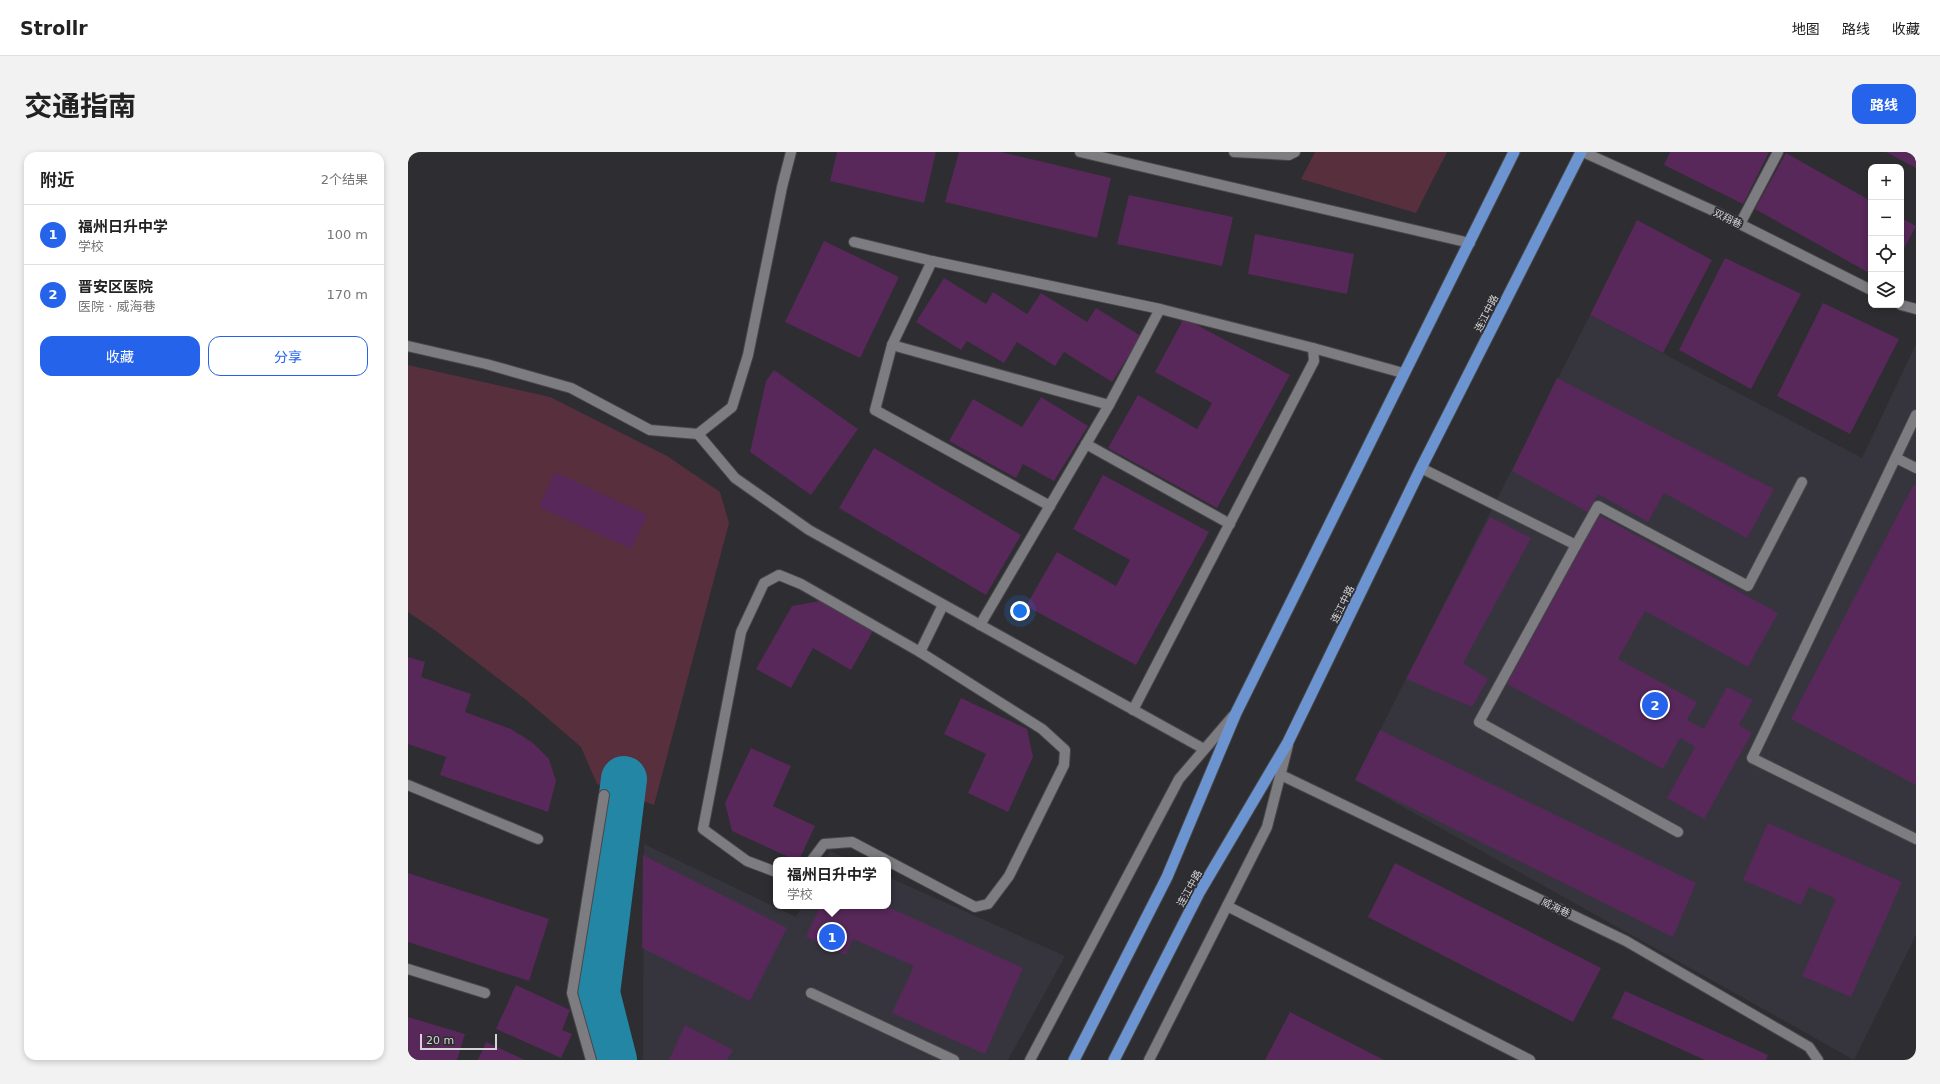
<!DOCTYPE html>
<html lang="zh">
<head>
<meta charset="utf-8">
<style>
	:root { --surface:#fff; --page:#f2f2f2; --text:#222; --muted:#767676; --line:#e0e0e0; --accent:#2563eb }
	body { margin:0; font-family:"DejaVu Sans","Noto Sans SC",sans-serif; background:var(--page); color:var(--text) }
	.controls { position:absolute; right:12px; top:12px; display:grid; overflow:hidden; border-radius:8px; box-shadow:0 2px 6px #0003 }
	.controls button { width:36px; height:36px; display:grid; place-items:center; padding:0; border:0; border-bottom:1px solid var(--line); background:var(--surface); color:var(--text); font:20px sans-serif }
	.scale { position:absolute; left:12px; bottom:10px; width:77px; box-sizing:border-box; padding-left:4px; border:2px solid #d5d5d7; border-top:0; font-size:11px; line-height:14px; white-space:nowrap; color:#d5d5d7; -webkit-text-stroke:3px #2e2d31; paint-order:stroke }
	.you { position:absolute; left:612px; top:459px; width:14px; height:14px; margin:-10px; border:3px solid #fff; border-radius:50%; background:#1a73e8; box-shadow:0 0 0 6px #1a73e833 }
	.badge { display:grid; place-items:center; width:26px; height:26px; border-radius:50%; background:var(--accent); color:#fff; font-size:13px; font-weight:700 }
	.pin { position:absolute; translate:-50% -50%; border:2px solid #fff; box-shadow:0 1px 4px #0006 }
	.popup { position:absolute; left:365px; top:705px; width:118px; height:52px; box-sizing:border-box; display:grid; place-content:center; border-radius:8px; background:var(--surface); filter:drop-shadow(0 1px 3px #0005); font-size:13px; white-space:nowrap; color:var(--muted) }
	.popup b { font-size:15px; color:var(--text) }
	.popup::after { content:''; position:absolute; left:50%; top:100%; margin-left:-8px; border:8px solid transparent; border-top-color:var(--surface) }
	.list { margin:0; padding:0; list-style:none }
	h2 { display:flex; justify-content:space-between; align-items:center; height:52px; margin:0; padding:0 16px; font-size:17px }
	h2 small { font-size:13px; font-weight:400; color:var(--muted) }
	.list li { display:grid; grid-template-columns:26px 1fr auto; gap:12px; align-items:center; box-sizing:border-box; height:60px; padding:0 16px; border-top:1px solid var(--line) }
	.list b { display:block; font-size:15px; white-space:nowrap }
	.list p { margin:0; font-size:13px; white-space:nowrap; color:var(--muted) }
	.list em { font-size:13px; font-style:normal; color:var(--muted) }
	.actions { display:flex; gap:8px; padding:12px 16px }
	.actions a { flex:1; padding:9px 0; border:1px solid var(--accent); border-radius:12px; text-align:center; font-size:14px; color:var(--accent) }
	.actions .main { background:var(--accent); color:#fff }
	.icon { flex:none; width:22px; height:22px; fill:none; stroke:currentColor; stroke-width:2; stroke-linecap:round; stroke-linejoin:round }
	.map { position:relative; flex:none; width:1508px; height:908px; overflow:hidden; border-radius:12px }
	header { display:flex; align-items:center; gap:24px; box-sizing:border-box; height:56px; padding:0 20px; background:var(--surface); border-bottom:1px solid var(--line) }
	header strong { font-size:19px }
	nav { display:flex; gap:22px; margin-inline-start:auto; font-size:14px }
	.intro { display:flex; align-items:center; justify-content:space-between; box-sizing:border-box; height:96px; padding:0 24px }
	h1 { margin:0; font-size:28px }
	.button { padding:10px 18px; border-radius:12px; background:var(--accent); color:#fff; font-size:14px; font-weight:700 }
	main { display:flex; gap:24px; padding:0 24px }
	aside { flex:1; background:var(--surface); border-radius:12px; box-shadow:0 2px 6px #0003 }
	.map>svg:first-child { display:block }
	.built { fill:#36353e }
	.green { fill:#582f3d }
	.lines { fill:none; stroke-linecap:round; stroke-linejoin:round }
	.river { stroke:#2486a5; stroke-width:46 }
	.building { fill:#572859 }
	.service-casing { stroke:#48484a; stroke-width:12 }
	.minor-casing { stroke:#48484a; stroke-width:12 }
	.tertiary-casing { stroke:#48484a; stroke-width:12 }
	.secondary-casing { stroke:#48484a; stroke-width:12 }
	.trunk-casing { stroke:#48484a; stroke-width:13 }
	.service { stroke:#7d7d81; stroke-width:10 }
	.minor { stroke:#7d7d81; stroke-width:10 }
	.tertiary { stroke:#7d7d81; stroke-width:10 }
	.secondary { stroke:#7d7d81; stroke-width:10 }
	.trunk { stroke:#6c94d1; stroke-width:11 }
	.labels { text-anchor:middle; stroke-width:3.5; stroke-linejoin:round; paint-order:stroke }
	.street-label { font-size:10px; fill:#d5d5d7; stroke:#2e2d31 }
</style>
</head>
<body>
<header>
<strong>Strollr</strong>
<nav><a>地图</a><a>路线</a><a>收藏</a></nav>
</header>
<div class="intro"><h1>交通指南</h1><a class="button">路线</a></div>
<main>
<aside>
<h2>附近<small>2个结果</small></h2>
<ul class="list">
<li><span class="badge">1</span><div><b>福州日升中学</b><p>学校</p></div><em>100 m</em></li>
<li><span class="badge">2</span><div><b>晋安区医院</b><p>医院 · 威海巷</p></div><em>170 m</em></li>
</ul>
<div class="actions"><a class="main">收藏</a><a>分享</a></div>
</aside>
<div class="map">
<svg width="1508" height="908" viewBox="0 0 1508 908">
	<rect width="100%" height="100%" fill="#2e2d31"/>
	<!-- built -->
	<g class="built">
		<path d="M1182,163L1454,306L1508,192V783L1446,908L947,628Z"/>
		<path d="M236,692L388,765L394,754H480V725L657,804L600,908H235Z"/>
		<path d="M422,699L442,708H417Z"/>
	</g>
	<!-- green -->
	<g class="green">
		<path d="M907,0H1039L1008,61L893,27Z"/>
		<path d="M0,213L142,245L259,304L312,340L321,371L246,653L189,632L173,595L117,547L28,479L0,460Z"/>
	</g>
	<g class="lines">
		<!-- river -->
		<path class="river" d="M206,908L189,841L216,627"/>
	</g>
	<!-- building -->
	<g class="building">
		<path d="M429,0H528L516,51L422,29Z"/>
		<path d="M551,0H593L703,26L689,86L537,50Z"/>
		<path d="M1262,0H1361L1335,52L1256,13Z"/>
		<path d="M1478,0H1508V16Z"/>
		<path d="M1378,1L1463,49V122L1347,57Z"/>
		<path d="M721,43L825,65L814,114L709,92Z"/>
		<path d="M1493,66L1508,74L1493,102Z"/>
		<path d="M1229,68L1304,108L1255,201L1182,163Z"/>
		<path d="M847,82L946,102L939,142L840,122Z"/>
		<path d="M416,89L491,125L452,206L377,170Z"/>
		<path d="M1317,106L1393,142L1343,237L1271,198Z"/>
		<path d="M536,126L578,152L585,140L619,162L633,141L679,170L688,156L733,184L704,230L656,200L647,214L609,190L596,211L559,189L553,198L508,170Z"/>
		<path d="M1415,151L1491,187L1442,282L1369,244Z"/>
		<path d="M776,166L882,223L809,356L700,296L730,243L789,277L804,251L747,220Z"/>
		<path d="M366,218L450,277L403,343L342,300L358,229Z"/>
		<path d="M1149,226L1366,337L1339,386L1256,341L1240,370L1190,342L1180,360L1104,319Z"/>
		<path d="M633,245L680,274L646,329L615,312L608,326L541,289L565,247L614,275Z"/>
		<path d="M466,296L613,383L578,443L431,356Z"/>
		<path d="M147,320L239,363L223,397L131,355Z"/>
		<path d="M695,323L801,380L728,513L618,454L649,400L708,434L722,408L665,377Z"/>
		<path d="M1506,332L1508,333V633L1383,567Z"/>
		<path d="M1191,363L1370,461L1340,515L1237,459L1210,507L1289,550L1279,568L1296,577L1319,535L1345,548L1331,573L1344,581L1296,667L1259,646L1287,595L1272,586L1255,617L1099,532Z"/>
		<path d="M1082,365L1123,386L1055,511L1080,527L1064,555L998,527Z"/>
		<path d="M412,449L465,479L443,518L405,496L383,536L348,517L384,454Z"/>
		<path d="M0,505L17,510L13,525L63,542L57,560L103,577L125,591L141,607L148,629L140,660L32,623L38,605L0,592Z"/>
		<path d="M553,546L619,577L625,605L600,660L560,641L578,602L536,582Z"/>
		<path d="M972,578L1288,731L1265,785L947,628Z"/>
		<path d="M343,596L383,614L365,654L407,674L391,708H387L324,679L317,651Z"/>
		<path d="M1360,671L1494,730L1443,845L1394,824L1428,747L1401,735L1393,753L1335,728Z"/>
		<path d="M235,703L379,776L342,849L234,796Z"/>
		<path d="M987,711L1193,816L1165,870L960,765Z"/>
		<path d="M0,721L141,767L121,829L0,790Z"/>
		<path d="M412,754H478L615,816L577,902L484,861L506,814L445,787L437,803L398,785Z"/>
		<path d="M108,833L162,858L154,878L164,882L153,906L88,877Z"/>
		<path d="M1217,839L1360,903L1358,908H1297L1204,866Z"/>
		<path d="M882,860L976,908H857Z"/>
		<path d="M0,865L57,882L49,908H0Z"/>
		<path d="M277,873L325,898L319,908H261Z"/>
		<path d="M78,890L117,908H70Z"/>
	</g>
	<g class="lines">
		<!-- service casing -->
		<g class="service-casing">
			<g id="service">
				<path d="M826,0L881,3L887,0"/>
				<path d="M1332,72L1370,0"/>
				<path d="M446,90L524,109L752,157L905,196"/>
				<path d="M524,109L484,193L467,258L642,354"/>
				<path d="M484,193L701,253"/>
				<path d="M1508,263L1344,606L1508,687"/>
				<path d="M678,292L822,372"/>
				<path d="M1488,306L1508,316"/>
				<path d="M1013,316L1168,393L1071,570L1270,680"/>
				<path d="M1168,393L1190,354L1340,434L1394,330"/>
				<path d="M572,473L701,253L752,157"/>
				<path d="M512,500L535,453"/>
				<path d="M725,558L906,209L905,196L995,221"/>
				<path d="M0,633L130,687"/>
				<path d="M404,708L416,692L444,690L478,708"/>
				<path d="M368,720L339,709L295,677L333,480L356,431L371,423L393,432L512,500L634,577L657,598L656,613L601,724L580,752L567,755L480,709"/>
				<path d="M819,754L1122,908"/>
				<path d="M403,841L546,908"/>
				<path d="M183,908L164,841L196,643"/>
			</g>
		</g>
		<!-- minor casing -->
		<g class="minor-casing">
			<g id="minor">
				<path d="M672,0L1062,91"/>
				<path d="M0,194L78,212L163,236L242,278L290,282L324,255L340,203L374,35L383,0"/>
				<path d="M290,282L327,326L401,378L796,597"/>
				<path d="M873,623L1218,789L1401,895L1410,908"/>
				<path d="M0,817L77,841"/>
			</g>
		</g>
		<!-- tertiary casing -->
		<g class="tertiary-casing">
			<g id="tertiary">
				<path d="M1175,0L1308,60L1463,138"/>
				<path d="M1493,153L1508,157"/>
			</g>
		</g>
		<!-- secondary casing -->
		<g class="secondary-casing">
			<g id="secondary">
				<path d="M622,908L771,627L825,564"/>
				<path d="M741,908L859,675L880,593"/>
			</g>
		</g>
		<!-- trunk casing -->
		<g class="trunk-casing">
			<g id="trunk">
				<path d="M666,908L759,725L828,561L1106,0"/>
				<path d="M706,908L791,741L880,590L1013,316L1173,0"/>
			</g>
		</g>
		<!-- service -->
		<use href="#service" class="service"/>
		<!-- minor -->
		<use href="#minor" class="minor"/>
		<!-- tertiary -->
		<use href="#tertiary" class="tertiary"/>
		<!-- secondary -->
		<use href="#secondary" class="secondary"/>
		<!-- trunk -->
		<use href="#trunk" class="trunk"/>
	</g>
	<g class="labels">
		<!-- street labels -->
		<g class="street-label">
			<text transform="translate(1320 66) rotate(26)" y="4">双翔巷</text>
			<text transform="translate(1078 161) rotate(-63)" y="4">连江中路</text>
			<text transform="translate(934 452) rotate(-64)" y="4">连江中路</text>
			<text transform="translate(781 736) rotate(-61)" y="4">连江中路</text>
			<text transform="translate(1148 755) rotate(26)" y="4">威海巷</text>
		</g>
	</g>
</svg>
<div class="controls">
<button>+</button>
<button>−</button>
<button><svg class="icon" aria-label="locate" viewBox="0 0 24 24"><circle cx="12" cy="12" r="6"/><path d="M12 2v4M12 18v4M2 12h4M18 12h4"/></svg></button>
<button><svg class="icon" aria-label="layers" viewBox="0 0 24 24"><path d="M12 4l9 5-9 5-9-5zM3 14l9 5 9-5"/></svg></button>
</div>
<div class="scale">20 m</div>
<div class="you"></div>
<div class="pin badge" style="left:424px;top:785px">1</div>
<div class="popup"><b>福州日升中学</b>学校</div>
<div class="pin badge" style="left:1247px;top:553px">2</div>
</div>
</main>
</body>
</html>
